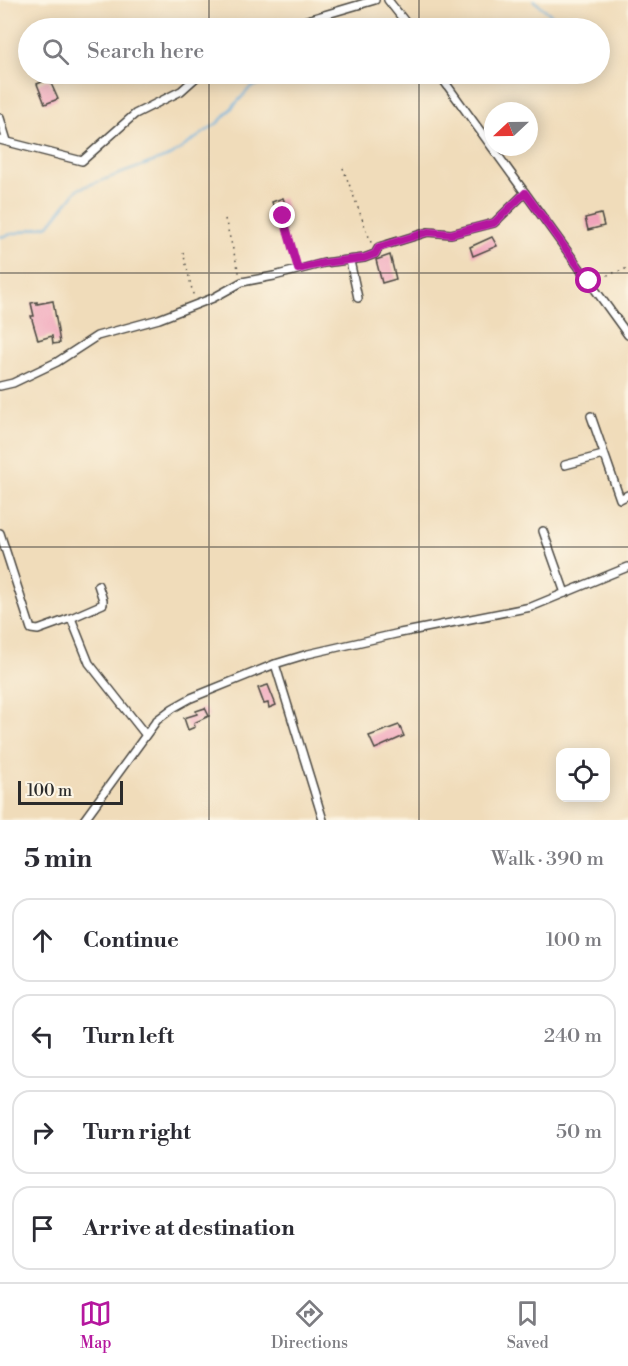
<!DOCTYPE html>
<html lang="en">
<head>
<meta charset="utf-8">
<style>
	:root { --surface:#fff; --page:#f7f7f7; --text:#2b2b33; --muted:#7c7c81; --line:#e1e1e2; --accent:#b5179e }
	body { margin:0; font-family:"Libre Bodoni",serif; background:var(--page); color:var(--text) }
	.controls { position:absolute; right:18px; bottom:18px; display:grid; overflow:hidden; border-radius:12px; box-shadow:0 3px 15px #0003 }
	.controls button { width:54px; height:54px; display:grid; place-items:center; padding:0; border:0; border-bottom:2px solid var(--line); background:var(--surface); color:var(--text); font:30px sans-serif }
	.compass { position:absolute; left:484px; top:102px; width:54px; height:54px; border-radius:50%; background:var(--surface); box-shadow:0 3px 15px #0003; rotate:248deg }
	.scale { position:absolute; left:18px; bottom:15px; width:105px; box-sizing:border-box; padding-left:6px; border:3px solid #2b2b2b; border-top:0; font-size:16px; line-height:21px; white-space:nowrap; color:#2b2b2b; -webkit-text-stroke:4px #fcf5e5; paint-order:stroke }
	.stop { position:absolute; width:18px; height:18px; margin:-14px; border:4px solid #b5179e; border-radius:50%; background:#fff }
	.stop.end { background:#b5179e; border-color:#fff; box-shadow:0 2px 6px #0008 }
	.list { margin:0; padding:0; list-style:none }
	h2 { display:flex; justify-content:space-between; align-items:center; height:78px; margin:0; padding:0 24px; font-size:26px }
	h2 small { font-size:20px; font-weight:400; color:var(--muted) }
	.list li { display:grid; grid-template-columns:39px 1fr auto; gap:18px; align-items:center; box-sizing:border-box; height:84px; margin:0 12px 12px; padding:0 12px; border:2px solid var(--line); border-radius:18px }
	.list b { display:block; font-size:22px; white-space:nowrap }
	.list em { font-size:20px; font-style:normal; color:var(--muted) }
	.icon { flex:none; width:33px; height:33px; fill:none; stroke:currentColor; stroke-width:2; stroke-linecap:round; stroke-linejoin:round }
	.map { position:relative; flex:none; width:628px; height:820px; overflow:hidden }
	.search { position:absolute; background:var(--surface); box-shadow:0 3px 15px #0003; left:18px; right:18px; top:18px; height:66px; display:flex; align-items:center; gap:15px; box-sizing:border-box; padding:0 21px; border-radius:33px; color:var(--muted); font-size:22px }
	.sheet { height:462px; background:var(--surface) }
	nav { display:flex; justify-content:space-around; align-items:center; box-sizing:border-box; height:84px; border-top:2px solid var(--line); background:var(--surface); font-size:16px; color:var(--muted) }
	nav a { display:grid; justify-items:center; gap:3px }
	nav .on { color:var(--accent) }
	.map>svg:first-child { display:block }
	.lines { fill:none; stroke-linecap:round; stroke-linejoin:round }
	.stream { stroke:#67aede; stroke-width:2 }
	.building { fill:#f09fb8 }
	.street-casing { stroke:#494640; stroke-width:10 }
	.path { stroke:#494640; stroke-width:1.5; stroke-dasharray:1.5 4.5; stroke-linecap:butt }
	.street { stroke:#fff; stroke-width:7 }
	.route { stroke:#b5179e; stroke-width:8 }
	.grid { fill:none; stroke:#2b2b2b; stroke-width:1.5; stroke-opacity:0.55 }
</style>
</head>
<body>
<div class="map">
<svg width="628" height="820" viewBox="0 0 628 820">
	<rect width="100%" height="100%" fill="#fcf5e5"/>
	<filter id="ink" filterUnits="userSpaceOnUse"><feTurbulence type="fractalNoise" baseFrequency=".0167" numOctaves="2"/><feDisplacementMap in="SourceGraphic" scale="12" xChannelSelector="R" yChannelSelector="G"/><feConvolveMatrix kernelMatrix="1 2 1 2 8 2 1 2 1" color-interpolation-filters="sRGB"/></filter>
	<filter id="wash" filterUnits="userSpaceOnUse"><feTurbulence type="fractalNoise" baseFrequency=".008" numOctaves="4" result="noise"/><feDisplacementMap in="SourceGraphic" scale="24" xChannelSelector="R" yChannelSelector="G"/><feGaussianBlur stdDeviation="1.35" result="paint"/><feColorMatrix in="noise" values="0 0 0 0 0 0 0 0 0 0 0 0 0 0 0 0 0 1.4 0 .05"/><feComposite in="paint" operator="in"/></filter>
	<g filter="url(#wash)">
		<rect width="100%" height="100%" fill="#f0dcba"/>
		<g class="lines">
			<!-- stream -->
			<g class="stream">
				<path d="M533,0L553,16L570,15L573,26L570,28"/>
				<path d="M0,237L49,225L78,189L172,155L219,122L250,88L285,74"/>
			</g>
		</g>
		<g id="blocks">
			<!-- building -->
			<g class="building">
				<path d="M49,79L58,99L45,104L37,84Z"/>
				<path d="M283,198L289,214L277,218L272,202Z"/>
				<path d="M601,214L604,226L588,230L585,218Z"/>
				<path d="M492,237L497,246L473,256L470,247Z"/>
				<path d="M390,255L396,279L382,283L376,260Z"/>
				<path d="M53,301L60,343L53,344L52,336L38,340L31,316H34L31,303L37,302V304Z"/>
				<path d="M268,685L276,705L269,708L268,703L264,704L258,688Z"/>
				<path d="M205,708L209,716L194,723L195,727L188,730L184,718L197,714L196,711Z"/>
				<path d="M399,725L404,736L375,749L369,736Z"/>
			</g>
		</g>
	</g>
	<g filter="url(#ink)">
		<use href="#blocks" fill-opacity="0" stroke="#494640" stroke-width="1.5"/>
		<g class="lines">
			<!-- street casing -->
			<g class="street-casing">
				<g id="street">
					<path d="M388,0L410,28"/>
					<path d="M280,28L375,0"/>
					<path d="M439,74L628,335"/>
					<path d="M0,118L7,141"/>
					<path d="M0,140L82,161L135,114L181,91L200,74"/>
					<path d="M350,261L358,298"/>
					<path d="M0,386L13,383L57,362L97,336L159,319L213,298L242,282L274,276L324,263L364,258L375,254L379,247L428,232L451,234L494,223L525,193"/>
					<path d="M591,416L620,499L628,495"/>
					<path d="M565,465L603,455"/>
					<path d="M543,531L565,593"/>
					<path d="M0,533L31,629L38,630L71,618L89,663L145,734"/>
					<path d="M71,618L103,604V600L98,585"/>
					<path d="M275,664L323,820"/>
					<path d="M84,820L157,720L173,708L191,698L275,664L308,654L400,633L531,607L628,567"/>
				</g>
			</g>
			<!-- path -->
			<g class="path">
				<path d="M343,168L372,245"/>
				<path d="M283,216L296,262"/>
				<path d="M225,219L240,276"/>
				<path d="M183,252L194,298"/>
				<path d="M596,279L628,268"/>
			</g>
			<!-- street -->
			<use href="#street" class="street"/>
		</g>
	</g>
	<g class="lines" filter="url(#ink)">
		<!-- route -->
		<path class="route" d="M283,216L298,269L324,263L364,258L375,254L379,247L428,232L451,234L494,223L525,193L589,281"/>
	</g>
	<!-- grid -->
	<path class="grid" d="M209,0V28M419,0V28M209,74V820M419,74V820M0,273H628M0,547H628"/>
</svg>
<div class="controls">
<button><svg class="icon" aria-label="locate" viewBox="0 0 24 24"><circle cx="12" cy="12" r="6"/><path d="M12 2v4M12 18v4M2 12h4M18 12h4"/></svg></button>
</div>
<svg class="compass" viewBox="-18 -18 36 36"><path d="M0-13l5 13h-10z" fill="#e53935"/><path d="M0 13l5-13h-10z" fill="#7c7c81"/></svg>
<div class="scale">100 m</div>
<div class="stop" style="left:589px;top:281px"></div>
<div class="stop end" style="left:283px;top:216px"></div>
<div class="search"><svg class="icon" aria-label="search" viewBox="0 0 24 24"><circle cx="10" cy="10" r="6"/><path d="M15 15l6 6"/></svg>Search here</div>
</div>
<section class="sheet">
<h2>5 min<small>Walk · 390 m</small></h2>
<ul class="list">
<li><svg class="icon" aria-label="ahead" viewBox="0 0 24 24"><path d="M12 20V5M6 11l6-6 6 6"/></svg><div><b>Continue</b></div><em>100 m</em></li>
<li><svg class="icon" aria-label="left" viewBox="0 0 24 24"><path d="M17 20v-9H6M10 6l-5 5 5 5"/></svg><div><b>Turn left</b></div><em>240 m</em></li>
<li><svg class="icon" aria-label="right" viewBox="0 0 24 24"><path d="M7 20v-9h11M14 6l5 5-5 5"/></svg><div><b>Turn right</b></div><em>50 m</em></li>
<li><svg class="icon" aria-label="arrive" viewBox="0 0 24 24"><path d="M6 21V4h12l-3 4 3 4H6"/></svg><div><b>Arrive at destination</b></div></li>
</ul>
</section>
<nav>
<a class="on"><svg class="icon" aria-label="map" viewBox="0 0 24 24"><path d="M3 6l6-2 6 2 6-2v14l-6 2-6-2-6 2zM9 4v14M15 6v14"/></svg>Map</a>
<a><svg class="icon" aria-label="directions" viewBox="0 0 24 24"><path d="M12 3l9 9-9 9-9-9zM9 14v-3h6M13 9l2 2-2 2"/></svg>Directions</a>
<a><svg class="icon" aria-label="saved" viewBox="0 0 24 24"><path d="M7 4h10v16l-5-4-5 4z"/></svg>Saved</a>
</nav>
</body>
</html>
